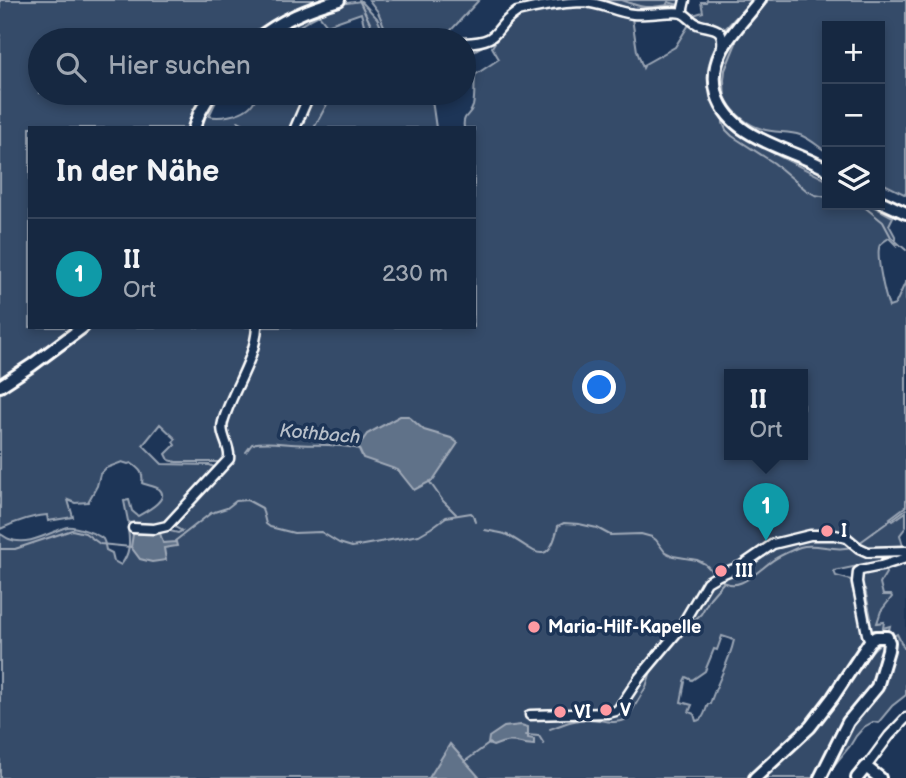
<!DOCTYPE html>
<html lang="de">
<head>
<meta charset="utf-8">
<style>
	:root { --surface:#162841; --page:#23344c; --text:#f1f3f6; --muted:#9ea6b1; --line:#35445a; --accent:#95b2f1 }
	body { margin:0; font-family:"Balsamiq Sans",sans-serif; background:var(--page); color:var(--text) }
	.controls { position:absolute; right:21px; top:21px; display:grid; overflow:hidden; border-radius:0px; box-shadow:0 4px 10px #0003 }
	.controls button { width:63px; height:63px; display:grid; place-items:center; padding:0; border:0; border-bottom:2px solid var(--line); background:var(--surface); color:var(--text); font:35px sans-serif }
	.you { position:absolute; left:600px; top:388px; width:24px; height:24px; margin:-18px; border:5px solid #fff; border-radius:50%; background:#1a73e8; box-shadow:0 0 0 10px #1a73e833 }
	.badge { display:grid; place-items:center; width:46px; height:46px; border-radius:50%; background:var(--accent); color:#fff; font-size:23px; font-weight:700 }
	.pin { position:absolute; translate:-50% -58px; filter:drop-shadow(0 2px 4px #0008) }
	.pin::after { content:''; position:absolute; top:37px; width:24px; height:21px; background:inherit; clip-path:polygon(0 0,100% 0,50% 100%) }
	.popup { position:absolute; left:724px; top:369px; width:84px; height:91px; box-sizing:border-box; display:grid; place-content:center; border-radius:0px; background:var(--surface); filter:drop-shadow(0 2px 5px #0005); font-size:23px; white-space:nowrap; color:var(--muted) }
	.popup b { font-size:26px; color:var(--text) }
	.popup::after { content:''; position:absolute; left:50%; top:100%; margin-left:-14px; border:14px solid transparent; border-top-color:var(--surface) }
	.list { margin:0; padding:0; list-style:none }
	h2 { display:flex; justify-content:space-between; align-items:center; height:91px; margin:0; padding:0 28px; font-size:30px }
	h2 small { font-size:23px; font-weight:400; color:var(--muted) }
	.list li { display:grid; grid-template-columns:46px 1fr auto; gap:21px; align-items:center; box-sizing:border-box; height:112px; padding:0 28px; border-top:2px solid var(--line) }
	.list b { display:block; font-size:26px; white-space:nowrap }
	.list p { margin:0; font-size:23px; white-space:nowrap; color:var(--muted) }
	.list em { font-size:23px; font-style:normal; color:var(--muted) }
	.icon { flex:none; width:38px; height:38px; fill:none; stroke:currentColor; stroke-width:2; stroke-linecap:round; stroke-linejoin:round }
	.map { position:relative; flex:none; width:906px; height:778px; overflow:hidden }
	.search { position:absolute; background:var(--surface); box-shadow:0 4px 10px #0003; left:28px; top:28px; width:448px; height:77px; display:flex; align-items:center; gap:18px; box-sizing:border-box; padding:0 24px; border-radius:38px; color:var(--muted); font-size:26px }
	.panel { position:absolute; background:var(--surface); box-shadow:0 4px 10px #0003; left:28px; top:126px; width:448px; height:203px; border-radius:0px }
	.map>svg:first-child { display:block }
	.built { fill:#2a4161 }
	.green { fill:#364b69; stroke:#9aa5b4; stroke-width:2; fill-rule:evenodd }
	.water { fill:#617289; stroke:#a0aab8; stroke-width:2 }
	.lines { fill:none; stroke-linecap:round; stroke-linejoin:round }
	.stream { stroke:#a0aab8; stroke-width:2 }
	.street-casing { stroke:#fff; stroke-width:13 }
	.secondary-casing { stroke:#fff; stroke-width:16 }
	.street { stroke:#1d3557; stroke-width:8 }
	.secondary { stroke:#1d3557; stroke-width:10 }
	.poi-dot { fill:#ff9aa2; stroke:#1d3557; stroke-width:2.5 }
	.labels { text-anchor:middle; stroke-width:7; stroke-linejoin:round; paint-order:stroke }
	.poi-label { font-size:18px; font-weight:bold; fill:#fff; stroke:#1d3557; text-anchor:start }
	.water-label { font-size:19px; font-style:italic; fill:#b8c0ca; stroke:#1d3557 }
</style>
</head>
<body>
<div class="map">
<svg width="906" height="778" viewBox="0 0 906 778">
	<rect width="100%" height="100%" fill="#1d3557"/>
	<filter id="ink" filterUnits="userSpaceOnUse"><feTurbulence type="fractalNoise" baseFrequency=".0143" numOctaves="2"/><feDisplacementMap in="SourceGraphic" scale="14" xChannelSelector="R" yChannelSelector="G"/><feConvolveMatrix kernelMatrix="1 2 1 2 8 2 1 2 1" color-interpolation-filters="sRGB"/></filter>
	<g filter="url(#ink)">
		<!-- built -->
		<path class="built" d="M906,563V654L897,637L889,630L873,635L870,633L859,576L882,568Z"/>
		<!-- green -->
		<g class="green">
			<path d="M0,0H327L280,18L250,40H40V93H206L191,128H30V327H75L54,344L0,381Z"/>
			<path d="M369,0H479L442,40H390L378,12Z"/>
			<path d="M574,0H684L682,6L668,2L665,8C654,13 635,11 624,7L620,13L632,18L637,51L643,68L645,64L675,47L690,23L715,33L718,39V44L714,58L712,84L746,137L775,154L827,180V205H871L893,217L889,225L895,236L896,245L889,238C886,240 882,242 880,245C875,254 885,296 889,307L895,305L906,281V506L890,518L893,521L906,512V527L900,535L906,556L878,564L853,567L834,571L836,576L851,580C852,600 868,619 863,640C861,647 857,654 854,660L856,666L860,669C866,659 872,648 883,642L884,651L876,677L867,692L849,711L816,778H0V534C3,535 6,538 9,539C28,547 50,532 67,527C73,525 98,534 103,539C105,542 105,546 106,550L112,553L114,561L121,565C130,553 130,543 128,529L166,530L178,533L182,531L175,527L174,523L228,462H176L169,460L166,454L175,445L173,442L176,439L160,424L143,445L162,464L210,465L216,468L164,524L134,526L128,521L124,501L129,500L132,511L138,516C145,512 171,499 159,489C155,486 146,485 142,483C144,472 139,469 131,463L128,464L122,462L106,468L100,474L97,486L88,502L75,503L68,500L73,517L48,521L47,515C31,516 15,522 0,529V390L89,327H254L246,358L218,428L221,432L225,427L259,327H474V128H464C462,114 470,117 473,106C475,97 474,85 475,75L499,59L492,47L505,27L518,14ZM729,375H803V455H729ZM722,636L734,640C729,663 717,682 710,704H708C705,711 704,720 696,721L694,714L689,712L692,705L681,702L685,682L684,681L686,677L692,680L705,671L714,649L717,650Z"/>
			<path d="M707,0H756L731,28L726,30L696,18L693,15L703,12L701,2H706Z"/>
			<path d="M766,0H906V195L880,182V26H827V152C819,147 809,138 800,135C789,131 774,133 762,129C733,121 710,85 725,57C735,35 755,21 766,0Z"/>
			<path d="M361,1L377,18L387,40H368L361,13L327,25L319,15C307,21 294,27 289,40H273L274,32L301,16L340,4Z"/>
			<path d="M214,93H220L209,116C219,119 239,115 248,108C254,104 255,99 258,93H431L436,128H197Z"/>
			<path d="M885,569L886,573L880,583L883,595H891L892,597L881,611L877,623L884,622L883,628L890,626L889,630L873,635L870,633L867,619L871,618L865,589H860L859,576L863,573Z"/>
			<path d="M897,634L904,648H906V695L892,706L878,723L873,722L864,727L856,736L850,746L826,775L856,719L879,693L891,661L894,649L893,636Z"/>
		</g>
		<!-- water -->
		<g class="water">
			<path d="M400,416H408L424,430L451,438L458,443L433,480L414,490L398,470L363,458L358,447L367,434Z"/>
			<path d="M160,533L163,543L176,542L177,546L164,548L166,560L152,562L140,559L131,547L133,534Z"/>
			<path d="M521,725L528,727V738L534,739V745C514,744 515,737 493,746L488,744L489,737L504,727Z"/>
			<path d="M450,744L479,777L476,778H429Z"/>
		</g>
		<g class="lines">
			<!-- stream -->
			<g class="stream">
				<path d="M359,0L378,40"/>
				<path d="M524,0L527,4L526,7"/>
				<path d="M621,0C629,3 637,6 645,7C658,8 669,2 681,8"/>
				<path d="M720,27L725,29L752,0"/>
				<path d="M464,56L490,42"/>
				<path d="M725,102L724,80L725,70L736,43L735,40"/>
				<path d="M723,115V123L726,130L732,136L774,163L806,190L815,195L827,197"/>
				<path d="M238,121L251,128"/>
				<path d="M314,128L333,93"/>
				<path d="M862,205L883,222L891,237L906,250"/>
				<path d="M246,452L252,444C265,441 278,443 291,444C314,446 336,443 359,449"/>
				<path d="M429,481L443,501L456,514"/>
				<path d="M485,530C493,532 501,532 507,535C532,547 548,573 558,526L564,523L579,524L597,528L610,535L641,534L652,537L656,540L665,552L673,556L697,560L705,564L716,575"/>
				<path d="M175,541L211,513L227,508L236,501L247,500L262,508L266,524L270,527L294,533L321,532L339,543L352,547L419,535L431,528L446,517L471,513L473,515L475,522"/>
				<path d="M859,543L906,509"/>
				<path d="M0,549H15L72,530L85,533L100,544L131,547"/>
				<path d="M720,579C740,597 762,564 780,556C786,553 794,549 800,547C817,542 836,553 854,546"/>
				<path d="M682,632L701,614L710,598L723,583"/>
				<path d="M550,729C563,724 575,719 589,719C603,719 613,726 627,719L646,687L652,668"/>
				<path d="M526,735L539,736L544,744"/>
				<path d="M464,762L490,743"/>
			</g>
			<!-- street casing -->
			<g class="street-casing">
				<g id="street">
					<path d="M682,13L685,0"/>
					<path d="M464,43C504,41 490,30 517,12C537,7 559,3 581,2C600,2 615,12 633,14C645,16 675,10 682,13C689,16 692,23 700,25C715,29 724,27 722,47"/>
					<path d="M295,128L310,93"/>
					<path d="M133,528L154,529L167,526L229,459C231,446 219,435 223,422C232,390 255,361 257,327"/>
					<path d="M870,641L867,634L857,582L858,572L861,570L881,566L906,558"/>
					<path d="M530,715L608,713L616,711L619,708L639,678L679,630L707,582L719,575L741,566L773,544L810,535H835L847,538L859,548L868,552L906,551"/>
					<path d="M866,767L889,736L906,718"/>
				</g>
			</g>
			<!-- secondary casing -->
			<g class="secondary-casing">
				<g id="secondary">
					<path d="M760,0C747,17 730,33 721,52C714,66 713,80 717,95C731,140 791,148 827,169"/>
					<path d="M256,40C281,20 308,9 339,0"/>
					<path d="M194,128L199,114L211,93"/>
					<path d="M880,201L906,213"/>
					<path d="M0,386L32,365L83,327"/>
					<path d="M755,778L810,727L833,697L870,641L876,637H887L889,642L888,650L877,687L848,722L820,778"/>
					<path d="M857,778L866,767L880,778"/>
				</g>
			</g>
			<!-- street -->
			<use href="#street" class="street"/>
			<!-- secondary -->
			<use href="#secondary" class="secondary"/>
		</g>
	</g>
	<!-- markers -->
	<g class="poi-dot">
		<circle cx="827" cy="531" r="7"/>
		<circle cx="721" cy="571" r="7"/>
		<circle cx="534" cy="627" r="7"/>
		<circle cx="606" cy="710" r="7"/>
		<circle cx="560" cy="712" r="7"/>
	</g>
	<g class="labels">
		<!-- poi labels -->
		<g class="poi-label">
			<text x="841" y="537">I</text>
			<text x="735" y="577">III</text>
			<text x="548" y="633">Maria-Hilf-Kapelle</text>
			<text x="620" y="716">V</text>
			<text x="574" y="718">VI</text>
		</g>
		<!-- water labels -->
		<g class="water-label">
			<text transform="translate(320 433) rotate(5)" y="7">Kothbach</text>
		</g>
	</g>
</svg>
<div class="controls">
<button>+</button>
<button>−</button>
<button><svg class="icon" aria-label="layers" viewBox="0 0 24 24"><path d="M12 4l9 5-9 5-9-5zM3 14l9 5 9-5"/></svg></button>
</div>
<div class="you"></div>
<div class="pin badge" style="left:766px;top:541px;background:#0f9aa8">1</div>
<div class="popup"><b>II</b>Ort</div>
<div class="search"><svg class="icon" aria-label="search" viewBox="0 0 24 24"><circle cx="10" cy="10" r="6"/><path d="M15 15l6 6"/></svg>Hier suchen</div>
<section class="panel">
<h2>In der Nähe<small></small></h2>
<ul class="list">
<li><span class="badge" style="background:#0f9aa8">1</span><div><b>II</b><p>Ort</p></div><em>230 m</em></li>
</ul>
</section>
</div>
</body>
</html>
